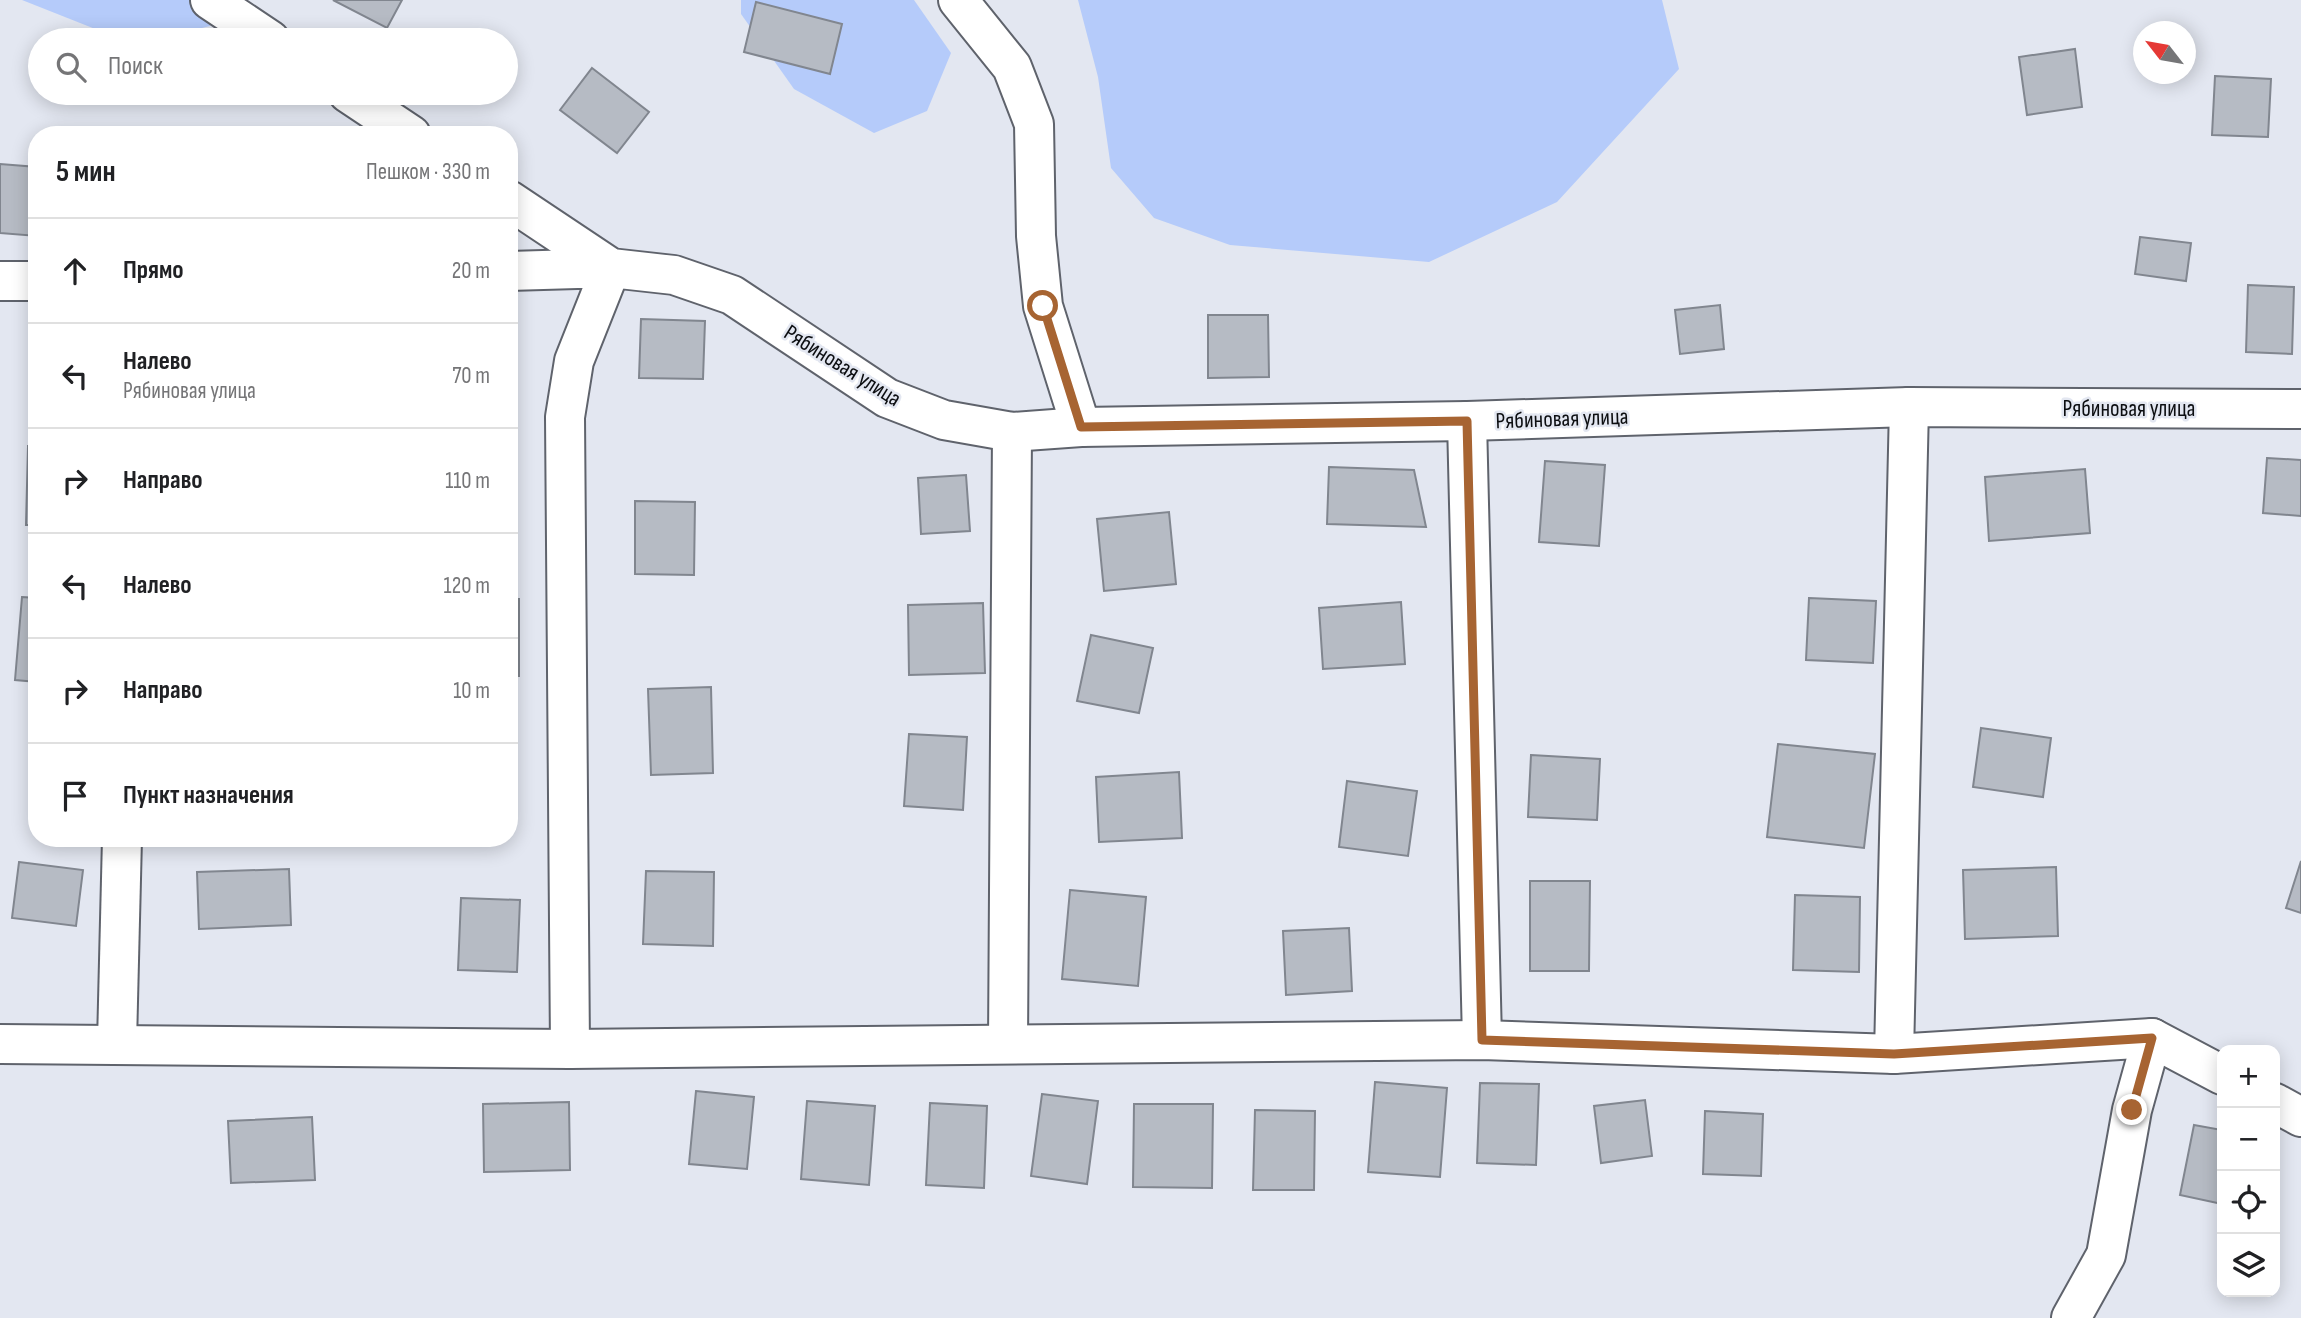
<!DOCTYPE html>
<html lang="ru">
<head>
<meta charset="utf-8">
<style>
	:root { --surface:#fff; --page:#f2f2f2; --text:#202124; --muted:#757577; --line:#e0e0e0 }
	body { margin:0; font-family:"Sofia Sans Condensed",sans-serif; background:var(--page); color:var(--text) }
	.controls { position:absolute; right:21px; bottom:21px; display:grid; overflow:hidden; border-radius:14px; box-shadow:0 4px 18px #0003 }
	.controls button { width:63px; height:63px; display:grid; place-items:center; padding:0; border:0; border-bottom:2px solid var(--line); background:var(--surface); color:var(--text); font:35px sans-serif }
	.compass { position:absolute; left:2133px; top:21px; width:63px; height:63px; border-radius:50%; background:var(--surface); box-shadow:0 4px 18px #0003; rotate:301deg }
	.stop { position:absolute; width:21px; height:21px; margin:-16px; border:5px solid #a76432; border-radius:50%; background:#fff }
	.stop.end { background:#a76432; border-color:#fff; box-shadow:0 2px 7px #0008 }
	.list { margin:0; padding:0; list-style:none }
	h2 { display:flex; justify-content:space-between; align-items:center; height:91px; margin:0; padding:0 28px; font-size:30px }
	h2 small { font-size:23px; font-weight:400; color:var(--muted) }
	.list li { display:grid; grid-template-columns:46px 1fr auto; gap:21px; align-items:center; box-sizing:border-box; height:105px; padding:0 28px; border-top:2px solid var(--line) }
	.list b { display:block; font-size:26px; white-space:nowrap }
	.list p { margin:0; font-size:23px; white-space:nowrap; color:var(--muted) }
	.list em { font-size:23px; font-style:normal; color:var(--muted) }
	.icon { flex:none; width:38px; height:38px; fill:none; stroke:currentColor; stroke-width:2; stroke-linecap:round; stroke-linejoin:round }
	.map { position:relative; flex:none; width:2301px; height:1318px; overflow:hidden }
	.search { position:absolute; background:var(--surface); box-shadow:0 4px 18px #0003; left:28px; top:28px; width:490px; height:77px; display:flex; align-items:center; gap:18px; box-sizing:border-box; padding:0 24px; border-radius:38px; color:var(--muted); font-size:26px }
	.panel { position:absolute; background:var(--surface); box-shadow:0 4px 18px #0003; left:28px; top:126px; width:490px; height:721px; border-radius:28px }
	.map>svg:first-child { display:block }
	.green { fill:#b5cbfa }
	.building { fill:#b6bbc4; stroke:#81868f; stroke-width:2 }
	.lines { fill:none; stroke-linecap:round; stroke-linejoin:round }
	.minor-casing { stroke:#5f636c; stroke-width:42 }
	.minor { stroke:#fff; stroke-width:38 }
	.route { stroke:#a76432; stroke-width:9 }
	.labels { text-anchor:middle; stroke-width:5; stroke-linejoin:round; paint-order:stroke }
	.street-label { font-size:23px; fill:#0c0e11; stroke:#e3e7f1 }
</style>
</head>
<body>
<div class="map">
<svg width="2301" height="1318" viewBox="0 0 2301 1318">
	<rect width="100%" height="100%" fill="#e3e7f1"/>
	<!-- green -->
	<g class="green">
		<path d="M22,0H212L210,26L154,40H123Z"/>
		<path d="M741,0H914L951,53L927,111L874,133L794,89L741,14Z"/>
		<path d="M1078,0H1662L1679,69L1557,202L1429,262L1230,245L1154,218L1111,168L1098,77Z"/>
	</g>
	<!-- building -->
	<g class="building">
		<path d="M333,0H402L387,28Z"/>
		<path d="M756,2L842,24L830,74L744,52Z"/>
		<path d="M2075,49L2082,107L2027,115L2019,57Z"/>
		<path d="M592,68L649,112L617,153L560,110Z"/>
		<path d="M2215,76L2271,79L2268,137L2212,135Z"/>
		<path d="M0,164L37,167V236L0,233Z"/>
		<path d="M2140,237L2191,243L2186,281L2135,274Z"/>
		<path d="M2248,285L2294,287L2292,354L2246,352Z"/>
		<path d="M1720,305L1724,349L1680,354L1675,310Z"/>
		<path d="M1208,315H1268L1269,377L1208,378Z"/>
		<path d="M641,319L705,321L703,379L639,378Z"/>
		<path d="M37,327V403H35L34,328Z"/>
		<path d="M28,446L37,447V525H26Z"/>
		<path d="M2267,458L2301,460V516L2263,513Z"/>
		<path d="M1545,461L1605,465L1599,546L1539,542Z"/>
		<path d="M1329,467L1414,470L1426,527L1327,524Z"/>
		<path d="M2085,469L2090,533L1989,541L1985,477Z"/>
		<path d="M966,475L970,531L921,534L918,478Z"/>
		<path d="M635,501L695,502L694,575L635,574Z"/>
		<path d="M1169,512L1176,584L1104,591L1097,519Z"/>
		<path d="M22,597L37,598V682L15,680Z"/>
		<path d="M1809,598L1876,601L1873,663L1806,660Z"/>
		<rect x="509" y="599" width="10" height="77"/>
		<path d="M1401,602L1405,664L1323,669L1319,608Z"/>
		<path d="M983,603L985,673L909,675L908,605Z"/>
		<path d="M1091,635L1153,648L1139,713L1077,701Z"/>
		<path d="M711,687L713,773L651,775L648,689Z"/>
		<path d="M1981,728L2051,738L2043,797L1973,787Z"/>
		<path d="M909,734L967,737L963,810L904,806Z"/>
		<path d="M1778,744L1875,754L1864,848L1767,837Z"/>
		<path d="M1531,755L1600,759L1597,820L1528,817Z"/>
		<path d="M1179,772L1182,838L1099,842L1096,777Z"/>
		<path d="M1347,781L1417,791L1408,856L1339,847Z"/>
		<path d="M2301,861V913L2286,908Z"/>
		<path d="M19,862L83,870L76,926L12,918Z"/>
		<path d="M2056,867L2058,936L1965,939L1963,870Z"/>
		<path d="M289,869L291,925L199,929L197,872Z"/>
		<path d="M646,871L714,872L713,946L643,944Z"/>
		<path d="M1530,881H1590L1589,971H1530Z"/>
		<path d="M1070,890L1146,897L1138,986L1062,979Z"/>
		<path d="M1795,895L1860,897L1859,972L1793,970Z"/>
		<path d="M461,898L520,900L517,972L458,970Z"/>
		<path d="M1349,928L1352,991L1286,995L1283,931Z"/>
		<path d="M1375,1082L1447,1088L1440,1177L1368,1172Z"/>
		<path d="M1480,1083L1539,1084L1536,1165L1477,1163Z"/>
		<path d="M696,1091L754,1097L747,1169L689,1164Z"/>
		<path d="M1042,1094L1098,1101L1087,1184L1031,1176Z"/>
		<path d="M1645,1100L1652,1156L1601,1163L1594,1106Z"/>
		<path d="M807,1101L875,1106L869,1185L801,1179Z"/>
		<path d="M569,1102L570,1170L484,1172L483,1104Z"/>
		<path d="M930,1103L987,1106L984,1188L926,1185Z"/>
		<path d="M1134,1104H1213L1212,1188L1133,1187Z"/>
		<path d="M1255,1110L1315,1111L1314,1190H1253Z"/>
		<path d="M1705,1111L1763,1114L1761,1176L1703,1174Z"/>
		<path d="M312,1117L315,1180L231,1183L228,1121Z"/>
		<path d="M2194,1125L2222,1130V1204L2180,1195Z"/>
	</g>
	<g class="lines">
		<!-- minor casing -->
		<g class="minor-casing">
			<g id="minor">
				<path d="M210,0L270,40"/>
				<path d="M958,0L1012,67L1034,124L1036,236L1043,306L1081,427"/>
				<path d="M348,93L411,135"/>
				<path d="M509,200L611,268L674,275L732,295L887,398L944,420L1012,432L1081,427L1467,421L1909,407L2301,409"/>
				<path d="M509,271L611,268L574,361L565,417L570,1049"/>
				<path d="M0,281H37"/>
				<path d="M1467,421L1482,1040"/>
				<path d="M117,1043L122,838"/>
				<path d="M0,1044L570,1049L1482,1040L1894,1054L2152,1038L2222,1075"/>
				<path d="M1008,1044L1012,432"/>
				<path d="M1894,1054L1909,407"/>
				<path d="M2275,1103L2301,1117"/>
				<path d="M2071,1318L2106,1255L2132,1110L2152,1038"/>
			</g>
		</g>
		<!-- minor -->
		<use href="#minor" class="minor"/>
	</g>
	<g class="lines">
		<!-- route -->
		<path class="route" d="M1043,306L1081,427L1467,421L1482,1040L1894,1054L2152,1038L2132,1110"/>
	</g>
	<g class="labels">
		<!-- street labels -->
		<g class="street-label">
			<text transform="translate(843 365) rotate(32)" y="8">Рябиновая улица</text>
			<text x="2129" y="416">Рябиновая улица</text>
			<text transform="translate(1562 418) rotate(-2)" y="8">Рябиновая улица</text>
		</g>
	</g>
</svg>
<div class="controls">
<button>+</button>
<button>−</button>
<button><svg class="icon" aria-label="locate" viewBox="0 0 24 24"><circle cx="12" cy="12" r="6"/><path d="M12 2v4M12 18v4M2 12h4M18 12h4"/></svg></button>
<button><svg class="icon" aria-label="layers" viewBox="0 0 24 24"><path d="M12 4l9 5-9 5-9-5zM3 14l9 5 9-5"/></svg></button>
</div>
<svg class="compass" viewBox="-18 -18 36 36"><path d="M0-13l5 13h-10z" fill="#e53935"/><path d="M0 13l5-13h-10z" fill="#757577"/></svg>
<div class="stop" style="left:1043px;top:306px"></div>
<div class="stop end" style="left:2132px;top:1110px"></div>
<div class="search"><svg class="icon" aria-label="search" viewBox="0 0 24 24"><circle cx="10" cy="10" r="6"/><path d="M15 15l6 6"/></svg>Поиск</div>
<section class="panel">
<h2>5 мин<small>Пешком · 330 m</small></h2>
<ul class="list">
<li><svg class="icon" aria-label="ahead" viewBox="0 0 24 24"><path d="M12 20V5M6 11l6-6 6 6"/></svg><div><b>Прямо</b></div><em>20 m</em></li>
<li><svg class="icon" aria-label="left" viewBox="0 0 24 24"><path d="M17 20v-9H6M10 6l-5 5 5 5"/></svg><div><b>Налево</b><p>Рябиновая улица</p></div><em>70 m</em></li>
<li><svg class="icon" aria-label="right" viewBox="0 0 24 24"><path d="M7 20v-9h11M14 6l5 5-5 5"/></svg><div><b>Направо</b></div><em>110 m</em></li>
<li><svg class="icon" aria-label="left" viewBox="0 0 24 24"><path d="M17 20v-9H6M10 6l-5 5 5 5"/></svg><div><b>Налево</b></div><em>120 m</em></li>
<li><svg class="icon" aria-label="right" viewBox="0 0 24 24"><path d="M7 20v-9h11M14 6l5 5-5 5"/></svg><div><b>Направо</b></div><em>10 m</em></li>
<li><svg class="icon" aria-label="arrive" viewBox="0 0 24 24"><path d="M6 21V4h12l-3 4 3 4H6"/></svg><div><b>Пункт назначения</b></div></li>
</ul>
</section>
</div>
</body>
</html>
